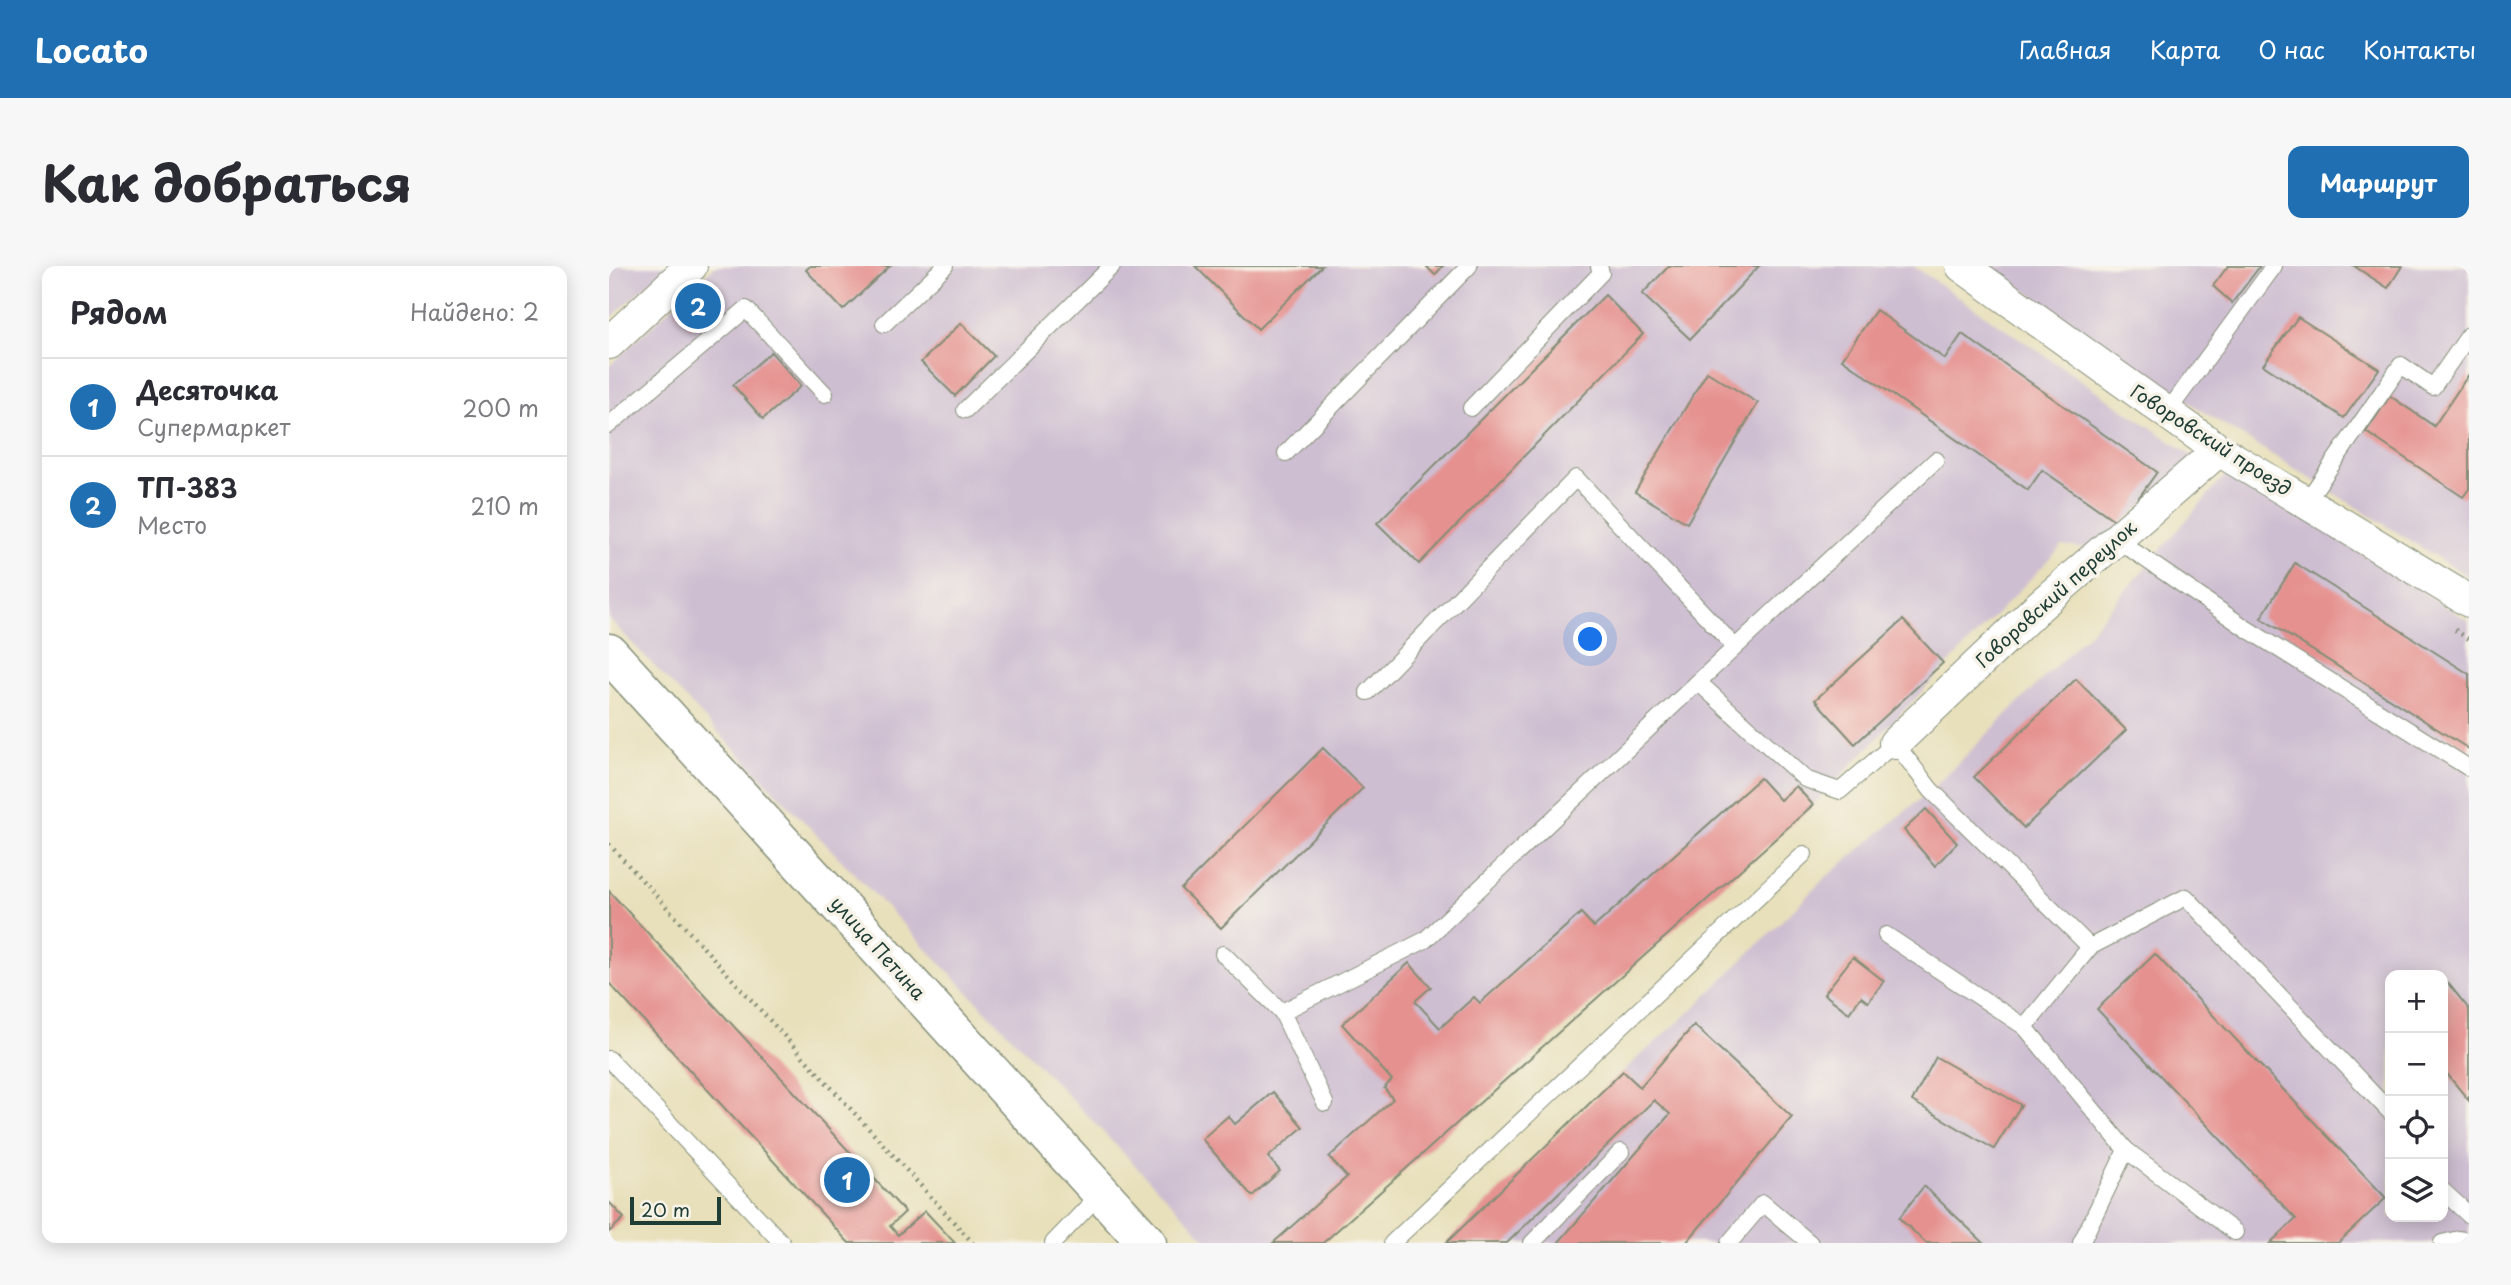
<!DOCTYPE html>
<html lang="ru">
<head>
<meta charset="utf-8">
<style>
	:root { --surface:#fff; --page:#f7f7f7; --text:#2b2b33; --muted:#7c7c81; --line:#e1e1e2; --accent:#1f6fb2 }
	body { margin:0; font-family:"Playpen Sans",sans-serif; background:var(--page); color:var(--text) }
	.controls { position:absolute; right:21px; bottom:21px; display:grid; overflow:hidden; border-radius:14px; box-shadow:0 4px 18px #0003 }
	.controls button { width:63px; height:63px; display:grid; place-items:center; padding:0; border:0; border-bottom:2px solid var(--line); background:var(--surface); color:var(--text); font:35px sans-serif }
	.scale { position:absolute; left:21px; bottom:18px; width:91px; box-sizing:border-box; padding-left:7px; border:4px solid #1f3d34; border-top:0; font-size:19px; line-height:24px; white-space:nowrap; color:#1f3d34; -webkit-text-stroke:5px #f7f3e8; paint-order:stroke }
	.you { position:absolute; left:982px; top:374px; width:24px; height:24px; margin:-18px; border:5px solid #fff; border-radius:50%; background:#1a73e8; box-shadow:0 0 0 10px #1a73e833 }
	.badge { display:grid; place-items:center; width:46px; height:46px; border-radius:50%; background:var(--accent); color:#fff; font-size:23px; font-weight:700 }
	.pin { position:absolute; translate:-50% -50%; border:4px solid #fff; box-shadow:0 2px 7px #0006 }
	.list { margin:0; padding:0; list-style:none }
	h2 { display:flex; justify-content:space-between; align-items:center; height:91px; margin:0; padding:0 28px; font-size:30px }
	h2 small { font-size:23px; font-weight:400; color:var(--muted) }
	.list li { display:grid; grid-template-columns:46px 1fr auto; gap:21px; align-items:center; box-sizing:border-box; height:98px; padding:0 28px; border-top:2px solid var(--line) }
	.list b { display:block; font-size:26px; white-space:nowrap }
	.list p { margin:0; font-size:23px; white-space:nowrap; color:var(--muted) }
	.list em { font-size:23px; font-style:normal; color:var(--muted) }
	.icon { flex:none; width:38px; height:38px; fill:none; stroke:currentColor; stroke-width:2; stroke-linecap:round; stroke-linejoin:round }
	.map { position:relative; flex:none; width:1860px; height:977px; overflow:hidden; border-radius:14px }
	header { display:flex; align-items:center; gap:42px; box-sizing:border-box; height:98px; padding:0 35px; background:var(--accent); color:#fff }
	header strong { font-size:33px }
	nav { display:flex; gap:38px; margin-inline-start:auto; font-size:24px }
	.intro { display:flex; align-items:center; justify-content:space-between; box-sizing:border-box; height:168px; padding:0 42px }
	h1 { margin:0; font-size:49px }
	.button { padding:18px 32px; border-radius:14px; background:var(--accent); color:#fff; font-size:24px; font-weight:700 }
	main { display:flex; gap:42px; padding:0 42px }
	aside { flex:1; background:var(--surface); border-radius:14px; box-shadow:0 4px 18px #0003 }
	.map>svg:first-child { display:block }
	.industrial { fill:#cebed1; fill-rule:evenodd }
	.building { fill:#e5918f }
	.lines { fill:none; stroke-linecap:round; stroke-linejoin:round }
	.service-casing { stroke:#848e78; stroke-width:18 }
	.minor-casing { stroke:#848e78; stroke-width:34 }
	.tertiary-casing { stroke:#848e78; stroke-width:41 }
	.path { stroke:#848e78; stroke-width:4.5; stroke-dasharray:2 5; stroke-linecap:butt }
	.service { stroke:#fff; stroke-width:16 }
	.minor { stroke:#fff; stroke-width:32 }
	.tertiary { stroke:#fff; stroke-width:38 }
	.labels { text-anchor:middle; stroke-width:7; stroke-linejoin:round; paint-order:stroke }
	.street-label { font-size:19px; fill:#1f3d34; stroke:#f7f3e8 }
</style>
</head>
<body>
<header>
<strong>Locato</strong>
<nav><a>Главная</a><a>Карта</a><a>О нас</a><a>Контакты</a></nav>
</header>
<div class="intro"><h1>Как добраться</h1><a class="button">Маршрут</a></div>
<main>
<aside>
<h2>Рядом<small>Найдено: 2</small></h2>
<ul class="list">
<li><span class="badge">1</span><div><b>Десяточка</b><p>Супермаркет</p></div><em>200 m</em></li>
<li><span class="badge">2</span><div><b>ТП-383</b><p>Место</p></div><em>210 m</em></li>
</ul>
</aside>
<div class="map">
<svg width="1860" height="977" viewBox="0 0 1860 977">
	<rect width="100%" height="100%" fill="#f7f3e8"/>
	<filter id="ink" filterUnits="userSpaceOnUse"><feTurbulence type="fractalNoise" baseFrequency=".0143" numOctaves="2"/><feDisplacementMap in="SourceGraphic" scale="14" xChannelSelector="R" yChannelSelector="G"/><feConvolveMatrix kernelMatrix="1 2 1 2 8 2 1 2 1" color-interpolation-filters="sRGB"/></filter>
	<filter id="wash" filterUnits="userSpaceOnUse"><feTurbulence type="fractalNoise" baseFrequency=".00686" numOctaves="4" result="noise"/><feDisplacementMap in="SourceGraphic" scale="28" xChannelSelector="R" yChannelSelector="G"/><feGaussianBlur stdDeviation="1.57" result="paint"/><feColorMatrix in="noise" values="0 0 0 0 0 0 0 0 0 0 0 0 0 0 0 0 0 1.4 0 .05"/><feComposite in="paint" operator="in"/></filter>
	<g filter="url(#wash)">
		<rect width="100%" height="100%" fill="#e8e0bb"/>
		<!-- industrial -->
		<g class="industrial">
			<path d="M0,0H58L0,54Z"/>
			<path d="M106,0H1304L1585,191L1486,283L1453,280L1204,539L714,977H601L0,353V100Z"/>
			<path d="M1380,0H1860V311L1596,147Z"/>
			<path d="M1621,204L1860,355V977H837L1014,805L1082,745L1215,613L1322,524L1477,370ZM1781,709H1834V951H1781Z"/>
		</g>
		<g id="blocks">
			<!-- building -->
			<g class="building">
				<path d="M201,0H281L234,44L197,4Z"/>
				<path d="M586,0H713L649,63Z"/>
				<path d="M817,0H834L826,9Z"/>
				<path d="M1060,0H1150L1081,73L1033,28Z"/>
				<path d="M1619,0H1651L1623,37L1604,20Z"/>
				<path d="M1745,0H1793L1779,22Z"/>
				<path d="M95,19L111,36L82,62L67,45Z"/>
				<path d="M996,29L1034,68L810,298L768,257Z"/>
				<path d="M1267,44L1336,93L1353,68L1548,206L1511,258L1433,204L1419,224L1233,93Z"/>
				<path d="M1689,51L1770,103L1735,152L1654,99Z"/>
				<path d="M352,57L385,90L346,130L312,96Z"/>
				<path d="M162,86L192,120L154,153L124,119Z"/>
				<path d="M1098,106L1149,137L1078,257L1026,226Z"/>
				<path d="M1860,108V223L1854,231L1757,166L1781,130L1825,160Z"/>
				<path d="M1686,297L1860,408V483L1652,352Z"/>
				<path d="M1294,354L1334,397L1246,478L1206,434Z"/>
				<path d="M1467,413L1517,464L1415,562L1365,511Z"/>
				<path d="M714,482L754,522L612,662L572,623Z"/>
				<path d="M1151,512L1171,534L1187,520L1204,539L714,977H664L738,911L720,891L784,833L775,822L783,814L733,758L800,697L822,721L806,735L831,762L865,731L871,737L972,647L985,661Z"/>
				<path d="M1317,543L1348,577L1326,600L1295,564Z"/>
				<path d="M0,625L296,946L281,960L289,969L316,945L346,977H240L0,717Z"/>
				<path d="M1546,688L1777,932L1729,977H1661L1687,953L1488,743Z"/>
				<path d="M1244,691L1275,715L1259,736L1252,731L1240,747L1215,728Z"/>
				<path d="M1838,716L1860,743V835L1834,803V719Z"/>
				<path d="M1085,759L1183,851L1077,977H949L1061,848L1045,834L898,977H837L1014,805L1031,821Z"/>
				<path d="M1327,791L1412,839L1385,883L1303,835Z"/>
				<path d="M664,826L694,861L659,891L671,905L643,930L593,873L619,850L626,858Z"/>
				<path d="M1315,920L1375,977H1317L1290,952Z"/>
				<path d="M0,936L15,952L0,966Z"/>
			</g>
		</g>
	</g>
	<g filter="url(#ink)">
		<use href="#blocks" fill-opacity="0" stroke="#848e78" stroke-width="2"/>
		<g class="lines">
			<!-- service casing -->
			<g class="service-casing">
				<g id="service">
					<path d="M275,58L336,0"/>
					<path d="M862,142L992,7L990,0"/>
					<path d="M356,144L503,0"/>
					<path d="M1557,148L1665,0"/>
					<path d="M0,159L137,43L216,128"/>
					<path d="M677,187L860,0"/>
					<path d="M1697,236L1792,99L1824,121L1860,69"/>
					<path d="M1507,273L1638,363L1860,502"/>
					<path d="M1089,416L1327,194"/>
					<path d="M759,426L967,212L1126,381"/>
					<path d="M1277,669L1416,761"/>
					<path d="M614,688L673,746L816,674L1089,416L1196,513L1231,525L1286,477L1322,524L1481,681"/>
					<path d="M673,746L716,837"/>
					<path d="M0,793L173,977"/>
					<path d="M1517,884L1626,966"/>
					<path d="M1834,925L1860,949"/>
					<path d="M444,977L492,927"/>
					<path d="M783,977L1195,588"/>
					<path d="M923,977L1012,886"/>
					<path d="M1120,977L1154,937L1201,977"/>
					<path d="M1472,977L1517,884L1416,761L1481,681L1577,631L1781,846"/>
					<path d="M1833,977L1850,973L1860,975"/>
				</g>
			</g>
			<!-- minor casing -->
			<g class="minor-casing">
				<g id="minor">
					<path d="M1353,0L1610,184L1860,335"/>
					<path d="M0,77L82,0"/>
					<path d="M1286,477L1428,342L1610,184"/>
				</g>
			</g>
			<!-- tertiary casing -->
			<g class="tertiary-casing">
				<path id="tertiary" d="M0,387L538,977"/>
			</g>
			<!-- path -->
			<g class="path">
				<path d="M1846,364L1860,373"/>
				<path d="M0,578L364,977"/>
			</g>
			<!-- service -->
			<use href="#service" class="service"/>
			<!-- minor -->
			<use href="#minor" class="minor"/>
			<!-- tertiary -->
			<use href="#tertiary" class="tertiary"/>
		</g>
	</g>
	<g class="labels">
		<!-- street labels -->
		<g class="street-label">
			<text transform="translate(1602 174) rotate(33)" y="7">Говоровский проезд</text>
			<text transform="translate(1447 328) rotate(-42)" y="7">Говоровский переулок</text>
			<text transform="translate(269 682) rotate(48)" y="7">улица Петина</text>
		</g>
	</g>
</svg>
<div class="controls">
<button>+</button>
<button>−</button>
<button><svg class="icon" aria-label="locate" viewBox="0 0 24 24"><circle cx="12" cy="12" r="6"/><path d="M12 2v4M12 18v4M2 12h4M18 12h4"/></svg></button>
<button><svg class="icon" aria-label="layers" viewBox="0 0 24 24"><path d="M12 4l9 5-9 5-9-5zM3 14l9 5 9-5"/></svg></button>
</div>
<div class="scale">20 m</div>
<div class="you"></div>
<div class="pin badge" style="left:238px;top:914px">1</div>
<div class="pin badge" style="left:89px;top:40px">2</div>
</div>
</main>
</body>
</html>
